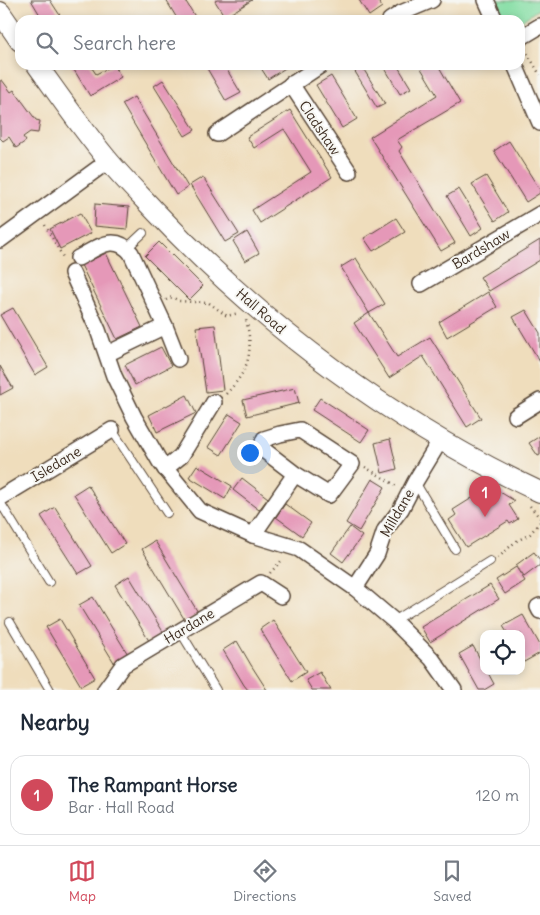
<!DOCTYPE html>
<html lang="en">
<head>
<meta charset="utf-8">
<style>
	:root { --surface:#fff; --page:#f6f6f7; --text:#1f2937; --muted:#747a83; --line:#e0e1e3; --accent:#d1495b }
	body { margin:0; font-family:Delius,sans-serif; background:var(--page); color:var(--text) }
	.controls { position:absolute; right:15px; bottom:15px; display:grid; overflow:hidden; border-radius:10px; box-shadow:0 2px 8px #0003 }
	.controls button { width:45px; height:45px; display:grid; place-items:center; padding:0; border:0; border-bottom:1px solid var(--line); background:var(--surface); color:var(--text); font:25px sans-serif }
	.you { position:absolute; left:249px; top:452px; width:18px; height:18px; margin:-12px; border:4px solid #fff; border-radius:50%; background:#1a73e8; box-shadow:0 0 0 8px #1a73e833 }
	.badge { display:grid; place-items:center; width:32px; height:32px; border-radius:50%; background:var(--accent); color:#fff; font-size:16px; font-weight:700 }
	.pin { position:absolute; translate:-50% -41px; filter:drop-shadow(0 1px 2px #0008) }
	.pin::after { content:''; position:absolute; top:26px; width:18px; height:15px; background:inherit; clip-path:polygon(0 0,100% 0,50% 100%) }
	.list { margin:0; padding:0; list-style:none }
	h2 { display:flex; justify-content:space-between; align-items:center; height:65px; margin:0; padding:0 20px; font-size:21px }
	h2 small { font-size:16px; font-weight:400; color:var(--muted) }
	.list li { display:grid; grid-template-columns:32px 1fr auto; gap:15px; align-items:center; box-sizing:border-box; height:80px; margin:0 10px 10px; padding:0 10px; border:1px solid var(--line); border-radius:15px }
	.list b { display:block; font-size:19px; white-space:nowrap }
	.list p { margin:0; font-size:16px; white-space:nowrap; color:var(--muted) }
	.list em { font-size:16px; font-style:normal; color:var(--muted) }
	.icon { flex:none; width:28px; height:28px; fill:none; stroke:currentColor; stroke-width:2; stroke-linecap:round; stroke-linejoin:round }
	.map { position:relative; flex:none; width:540px; height:690px; overflow:hidden }
	.search { position:absolute; background:var(--surface); box-shadow:0 2px 8px #0003; left:15px; right:15px; top:15px; height:55px; display:flex; align-items:center; gap:12px; box-sizing:border-box; padding:0 18px; border-radius:15px; color:var(--muted); font-size:19px }
	.sheet { height:155px; background:var(--surface) }
	nav { display:flex; justify-content:space-around; align-items:center; box-sizing:border-box; height:70px; border-top:1px solid var(--line); background:var(--surface); font-size:14px; color:var(--muted) }
	nav a { display:grid; justify-items:center; gap:2px }
	nav .on { color:var(--accent) }
	.map>svg:first-child { display:block }
	.green { fill:#85dea4; stroke:#608461 }
	.building { fill:#e598b8 }
	.lines { fill:none; stroke-linecap:round; stroke-linejoin:round }
	.lane-casing { stroke:#564536; stroke-width:10 }
	.street-casing { stroke:#564536; stroke-width:18 }
	.secondary-casing { stroke:#564536; stroke-width:22 }
	.path { stroke:#564536; stroke-width:2.5; stroke-dasharray:1 4; stroke-linecap:butt }
	.lane { stroke:#fff; stroke-width:8 }
	.street { stroke:#fff; stroke-width:15 }
	.secondary { stroke:#fff; stroke-width:20 }
	.labels { text-anchor:middle; stroke-width:4; stroke-linejoin:round; paint-order:stroke }
	.street-label { font-size:14px; fill:#3b2a1e; stroke:#f6f6f2 }
</style>
</head>
<body>
<div class="map">
<svg width="540" height="690" viewBox="0 0 540 690">
	<rect width="100%" height="100%" fill="#f6f6f2"/>
	<filter id="ink" filterUnits="userSpaceOnUse"><feTurbulence type="fractalNoise" baseFrequency=".02" numOctaves="2"/><feDisplacementMap in="SourceGraphic" scale="10" xChannelSelector="R" yChannelSelector="G"/><feConvolveMatrix kernelMatrix="1 2 1 2 8 2 1 2 1" color-interpolation-filters="sRGB"/></filter>
	<filter id="wash" filterUnits="userSpaceOnUse"><feTurbulence type="fractalNoise" baseFrequency=".0096" numOctaves="4" result="noise"/><feDisplacementMap in="SourceGraphic" scale="20" xChannelSelector="R" yChannelSelector="G"/><feGaussianBlur stdDeviation="1.12" result="paint"/><feColorMatrix in="noise" values="0 0 0 0 0 0 0 0 0 0 0 0 0 0 0 0 0 1.4 0 .05"/><feComposite in="paint" operator="in"/></filter>
	<g filter="url(#wash)">
		<rect width="100%" height="100%" fill="#efddbc"/>
		<!-- green -->
		<path class="green" d="M491,0H540V8L520,22V20H502Z"/>
		<g id="blocks">
			<!-- building -->
			<g class="building">
				<path d="M31,0H50L63,20H43Z"/>
				<path d="M166,0H185L197,20H178Z"/>
				<path d="M217,0H252L225,17L215,1Z"/>
				<path d="M359,0H377L382,7L369,16Z"/>
				<path d="M71,65H90L96,74L114,65L121,77L90,96Z"/>
				<path d="M205,65H224L241,93L226,101Z"/>
				<path d="M259,65H290L268,79Z"/>
				<path d="M351,65H361L385,104L377,108Z"/>
				<path d="M383,65H397L411,88L400,94Z"/>
				<path d="M419,65H438L460,103L397,140L402,147L399,151L455,243L441,251L370,137L437,95Z"/>
				<path d="M331,76L357,119L342,128L316,85Z"/>
				<path d="M2,80L11,92L14,90L36,120L40,121L38,133L30,132L23,137L26,141L16,148L9,137L3,141L0,138V81Z"/>
				<path d="M163,80L195,130L185,136L154,86Z"/>
				<path d="M134,97L188,187L176,195L122,104Z"/>
				<path d="M290,110L332,177L260,223L252,210L311,172L284,129L254,148L247,137Z"/>
				<path d="M509,141L540,190V193L526,202L494,151Z"/>
				<path d="M486,176L508,212L495,221L472,184Z"/>
				<path d="M203,177L239,234L225,242L190,185Z"/>
				<path d="M459,189L483,228L471,236L447,196Z"/>
				<path d="M95,204L129,207L127,229L94,226Z"/>
				<path d="M80,213L91,233L60,249L50,229Z"/>
				<path d="M396,218L405,232L373,251L364,238Z"/>
				<path d="M247,232L259,253L245,261L233,241Z"/>
				<path d="M540,240V260L489,291L480,277Z"/>
				<path d="M159,242L203,286L189,300L145,256Z"/>
				<path d="M106,253L142,327L117,339L81,265Z"/>
				<path d="M356,258L385,304L369,313L397,357L430,337L481,418L467,427L423,356L389,378L354,323L369,313L341,267Z"/>
				<path d="M488,292L497,307L447,337L439,322Z"/>
				<path d="M13,308L48,367L35,375L0,315Z"/>
				<path d="M526,310L540,333V362L513,317Z"/>
				<path d="M215,325L223,390L206,392L196,327Z"/>
				<path d="M161,347L171,366L135,385L125,365Z"/>
				<path d="M0,366L13,388L0,395Z"/>
				<path d="M295,388L299,403L247,416L243,400Z"/>
				<path d="M187,395L196,413L157,432L149,415Z"/>
				<path d="M320,398L369,430L361,442L312,410Z"/>
				<path d="M229,414L242,422L221,455L208,447Z"/>
				<path d="M540,436V455L538,456L529,443Z"/>
				<path d="M390,439L397,469L382,473L375,443Z"/>
				<path d="M197,465L232,486L225,499L189,477Z"/>
				<path d="M242,478L268,498L259,510L233,490Z"/>
				<path d="M372,479L385,487L359,531L346,523Z"/>
				<path d="M88,485L125,544L111,553L74,494Z"/>
				<path d="M488,488L493,496L500,492L515,501L509,505L518,519L510,524L508,521L466,547L449,520L456,515L453,510Z"/>
				<path d="M285,504L311,523L302,536L276,517Z"/>
				<path d="M55,507L92,566L78,574L41,516Z"/>
				<path d="M350,527L362,536L343,562L331,553Z"/>
				<path d="M155,541L199,614L186,622L142,549Z"/>
				<path d="M534,552L540,560V565L524,577L516,565Z"/>
				<path d="M516,567L525,581L505,594L496,580Z"/>
				<path d="M129,576L165,635L151,644L115,585Z"/>
				<path d="M490,585L499,599L430,642L421,627Z"/>
				<path d="M93,597L129,656L115,664L79,605Z"/>
				<path d="M523,615L540,645V653L524,662L521,658V634H508L503,626Z"/>
				<path d="M60,619L95,678L81,686L46,627Z"/>
				<path d="M273,620L306,672L292,681L260,629Z"/>
				<path d="M237,641L251,665L267,690H248L244,685L223,650Z"/>
				<path d="M473,646L484,666V671H487L494,684L484,690H479L459,654Z"/>
				<path d="M320,672L327,684L331,690H312L306,680Z"/>
			</g>
		</g>
	</g>
	<g filter="url(#ink)">
		<use href="#blocks" fill-opacity="0" stroke="#564536" stroke-width="1"/>
		<g class="lines">
			<!-- lane casing -->
			<g class="lane-casing">
				<g id="lane">
					<path d="M127,248L143,233"/>
					<path d="M112,430L167,513"/>
					<path d="M415,482L455,549"/>
					<path d="M0,502L49,582"/>
					<path d="M394,621L490,561"/>
					<path d="M10,622L50,690"/>
					<path d="M180,631L216,690"/>
				</g>
			</g>
			<!-- street casing -->
			<g class="street-casing">
				<g id="street">
					<path d="M486,0L495,20"/>
					<path d="M390,20L401,13L432,0"/>
					<path d="M520,38L540,26"/>
					<path d="M515,65L540,123"/>
					<path d="M291,84L349,172"/>
					<path d="M217,134L321,65"/>
					<path d="M0,240L108,161"/>
					<path d="M78,258C96,249 114,232 131,253L165,326L107,354"/>
					<path d="M72,273L98,330L114,376L134,417L160,462L200,511L253,535L299,549L355,588L394,621L432,659L454,690"/>
					<path d="M421,284L540,214"/>
					<path d="M165,326L178,359"/>
					<path d="M516,416L540,401"/>
					<path d="M165,469L181,456L214,402"/>
					<path d="M0,498L112,430"/>
					<path d="M253,535L295,474L329,495L352,464L300,430L280,434L264,439L261,448L295,474"/>
					<path d="M355,588L377,554L385,530L401,509L415,482L441,439"/>
					<path d="M540,606L538,607L540,611"/>
					<path d="M105,690L123,665L261,583L281,596"/>
				</g>
			</g>
			<!-- secondary casing -->
			<g class="secondary-casing">
				<g id="secondary">
					<path d="M0,12L20,41"/>
					<path d="M37,65C60,97 82,129 107,159C121,176 137,192 153,209C263,326 394,424 540,492"/>
				</g>
			</g>
			<!-- path -->
			<g class="path">
				<path d="M508,13L512,20"/>
				<path d="M525,49L540,75"/>
				<path d="M45,225L64,259"/>
				<path d="M166,300L172,297L179,301L209,303L227,316L239,313"/>
				<path d="M226,394C249,370 254,353 246,320"/>
				<path d="M365,467L397,486"/>
				<path d="M530,506L540,518"/>
				<path d="M498,558L515,542L530,534L540,522"/>
				<path d="M270,573L283,559"/>
			</g>
			<!-- lane -->
			<use href="#lane" class="lane"/>
			<!-- street -->
			<use href="#street" class="street"/>
			<!-- secondary -->
			<use href="#secondary" class="secondary"/>
		</g>
	</g>
	<g class="labels">
		<!-- street labels -->
		<g class="street-label">
			<text transform="translate(320 128) rotate(56)" y="5">Cladshaw</text>
			<text transform="translate(481 249) rotate(-31)" y="5">Bardshaw</text>
			<text transform="translate(261 311) rotate(41)" y="5">Hall Road</text>
			<text transform="translate(56 464) rotate(-31)" y="5">Isledane</text>
			<text transform="translate(397 513) rotate(-60)" y="5">Milldane</text>
			<text transform="translate(189 626) rotate(-31)" y="5">Hardane</text>
		</g>
	</g>
</svg>
<div class="controls">
<button><svg class="icon" aria-label="locate" viewBox="0 0 24 24"><circle cx="12" cy="12" r="6"/><path d="M12 2v4M12 18v4M2 12h4M18 12h4"/></svg></button>
</div>
<div class="you"></div>
<div class="pin badge" style="left:485px;top:517px">1</div>
<div class="search"><svg class="icon" aria-label="search" viewBox="0 0 24 24"><circle cx="10" cy="10" r="6"/><path d="M15 15l6 6"/></svg>Search here</div>
</div>
<section class="sheet">
<h2>Nearby<small></small></h2>
<ul class="list">
<li><span class="badge">1</span><div><b>The Rampant Horse</b><p>Bar · Hall Road</p></div><em>120 m</em></li>
</ul>
</section>
<nav>
<a class="on"><svg class="icon" aria-label="map" viewBox="0 0 24 24"><path d="M3 6l6-2 6 2 6-2v14l-6 2-6-2-6 2zM9 4v14M15 6v14"/></svg>Map</a>
<a><svg class="icon" aria-label="directions" viewBox="0 0 24 24"><path d="M12 3l9 9-9 9-9-9zM9 14v-3h6M13 9l2 2-2 2"/></svg>Directions</a>
<a><svg class="icon" aria-label="saved" viewBox="0 0 24 24"><path d="M7 4h10v16l-5-4-5 4z"/></svg>Saved</a>
</nav>
</body>
</html>
